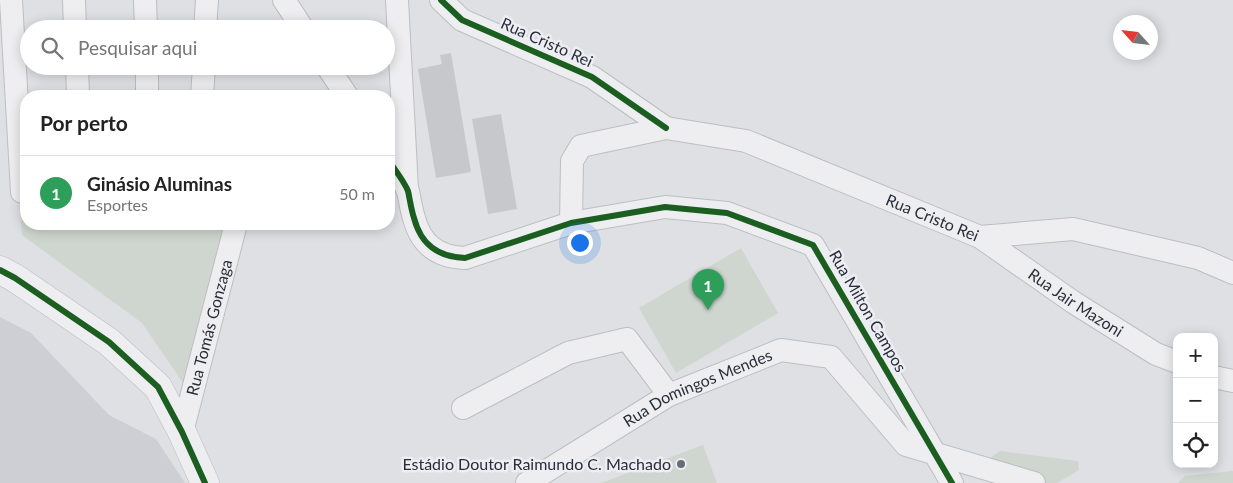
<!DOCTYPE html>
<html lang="pt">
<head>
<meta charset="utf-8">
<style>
	:root { --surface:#fff; --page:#f2f2f2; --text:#222; --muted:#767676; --line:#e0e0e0; --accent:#1a73e8 }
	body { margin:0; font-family:Lato,sans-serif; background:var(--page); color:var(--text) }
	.controls { position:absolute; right:15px; bottom:15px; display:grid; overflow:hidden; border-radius:10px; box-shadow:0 2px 12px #0003 }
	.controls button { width:45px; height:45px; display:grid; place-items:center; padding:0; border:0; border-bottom:1px solid var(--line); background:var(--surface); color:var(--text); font:25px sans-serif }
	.compass { position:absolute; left:1113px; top:15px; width:45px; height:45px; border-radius:50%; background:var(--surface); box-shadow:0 2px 12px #0003; rotate:297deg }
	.you { position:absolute; left:579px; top:242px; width:18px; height:18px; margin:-12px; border:4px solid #fff; border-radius:50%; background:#1a73e8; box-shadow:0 0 0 8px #1a73e833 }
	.badge { display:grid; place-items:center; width:32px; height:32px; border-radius:50%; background:var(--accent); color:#fff; font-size:16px; font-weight:700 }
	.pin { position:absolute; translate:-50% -41px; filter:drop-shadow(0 1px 2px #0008) }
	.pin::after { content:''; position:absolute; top:26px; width:18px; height:15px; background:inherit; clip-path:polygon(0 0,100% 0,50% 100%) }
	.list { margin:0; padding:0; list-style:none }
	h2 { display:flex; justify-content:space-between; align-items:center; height:65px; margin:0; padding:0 20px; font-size:21px }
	h2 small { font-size:16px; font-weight:400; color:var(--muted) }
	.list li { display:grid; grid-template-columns:32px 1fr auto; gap:15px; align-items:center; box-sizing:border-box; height:75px; padding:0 20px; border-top:1px solid var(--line) }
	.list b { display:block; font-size:19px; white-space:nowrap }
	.list p { margin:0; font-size:16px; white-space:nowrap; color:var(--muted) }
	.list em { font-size:16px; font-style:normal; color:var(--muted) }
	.icon { flex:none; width:28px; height:28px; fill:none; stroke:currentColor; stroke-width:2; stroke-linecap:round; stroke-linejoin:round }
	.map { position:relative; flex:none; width:1233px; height:483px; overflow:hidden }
	.search { position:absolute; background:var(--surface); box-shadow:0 2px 12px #0003; left:20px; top:20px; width:375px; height:55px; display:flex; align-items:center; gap:12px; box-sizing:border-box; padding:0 18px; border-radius:28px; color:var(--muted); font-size:19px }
	.panel { position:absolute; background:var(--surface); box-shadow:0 2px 12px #0003; left:20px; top:90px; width:375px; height:140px; border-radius:20px }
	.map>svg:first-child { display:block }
	.built { fill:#cdcfd5 }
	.green { fill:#cfd6cf }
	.building { fill:#c7c8cb }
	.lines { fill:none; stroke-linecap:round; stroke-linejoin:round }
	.minor-casing { stroke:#bdbec1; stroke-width:24 }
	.tertiary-casing { stroke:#bdbec1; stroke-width:29 }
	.minor { stroke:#eeeef0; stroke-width:22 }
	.tertiary { stroke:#eeeef0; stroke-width:28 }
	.cycleway-casing { stroke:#eceef3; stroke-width:9 }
	.cycleway { stroke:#1b5e20; stroke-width:6 }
	.poi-dot { fill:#686c74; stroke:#eceef3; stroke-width:2 }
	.labels { text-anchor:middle; stroke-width:5; stroke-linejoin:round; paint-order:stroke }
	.street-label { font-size:16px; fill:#282d39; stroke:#eceef3 }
	.poi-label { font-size:16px; fill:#282d39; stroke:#eceef3; text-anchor:end }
</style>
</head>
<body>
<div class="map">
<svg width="1233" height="483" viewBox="0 0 1233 483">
	<rect width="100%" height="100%" fill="#dfe0e3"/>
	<!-- built -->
	<path class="built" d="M0,317L31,333L109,415L156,439L185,483H0Z"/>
	<!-- green -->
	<g class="green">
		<path d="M26,209V224H223L203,396L189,392L142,323L22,235L20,211Z"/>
		<path d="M741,248L778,313L676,373L639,308Z"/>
		<path d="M703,445L717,483H601Z"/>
		<path d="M1000,451L1078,461L1079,470L1057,483H999L989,459Z"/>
		<path d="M1233,471V483H1178L1185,476Z"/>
	</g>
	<!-- building -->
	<g class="building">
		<path d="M451,53L471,172L436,178L418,69L442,64L440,55Z"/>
		<path d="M501,114L517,209L488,214L472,119Z"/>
	</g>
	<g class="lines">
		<!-- minor casing -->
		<g class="minor-casing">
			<g id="minor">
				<path d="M11,0L22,192L26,191"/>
				<path d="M74,0L75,29"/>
				<path d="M145,0L146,29"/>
				<path d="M284,0L303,29"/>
				<path d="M397,0L407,189"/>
				<path d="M441,0L462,20L592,77L666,128"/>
				<path d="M205,29L207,0"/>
				<path d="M77,66L78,96"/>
				<path d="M147,66V96"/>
				<path d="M327,66L347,96"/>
				<path d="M202,96L204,66"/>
				<path d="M389,161C395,170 404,181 408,191C410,200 411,209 414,218C421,245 438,257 465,258L571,223L665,207L727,213L813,245L952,483"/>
				<path id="s1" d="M571,223L572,161L581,146L666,128L746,141L980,237L1073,229L1198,258L1233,273"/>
				<path id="s2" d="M980,237L1073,302L1156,354L1177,362"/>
				<path d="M1214,377L1233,381"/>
				<path d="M463,408L568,353L627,339L669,395"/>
				<path id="s3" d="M182,432L236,224"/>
				<path id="s4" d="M527,483L669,395L781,350L831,357L906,445L1034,483"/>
			</g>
		</g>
		<!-- tertiary casing -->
		<g class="tertiary-casing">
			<path id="tertiary" d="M0,270L15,278L109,342L158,387L182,432L205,483"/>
		</g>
		<!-- minor -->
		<use href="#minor" class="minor"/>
		<!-- tertiary -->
		<use href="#tertiary" class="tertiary"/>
		<!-- cycleway casing -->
		<g class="cycleway-casing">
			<g id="cycleway">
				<path d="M441,0L462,20L592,77L666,128"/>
				<path d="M389,161C395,170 404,181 408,191C410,200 411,209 414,218C421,245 438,257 465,258L571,223L665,207L727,213L813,245L952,483"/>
				<path d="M0,270L15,278L109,342L158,387L182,432L205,483"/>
			</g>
		</g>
		<!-- cycleway -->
		<use href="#cycleway" class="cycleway"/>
	</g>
	<!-- markers -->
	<circle class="poi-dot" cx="681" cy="464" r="5"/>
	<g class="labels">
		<!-- street labels -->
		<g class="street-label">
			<text transform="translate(547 42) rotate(24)" y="6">Rua Cristo Rei</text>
			<text dy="6" stroke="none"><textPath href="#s1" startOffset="449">Rua Cristo Rei</textPath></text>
			<text dy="6" stroke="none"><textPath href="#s2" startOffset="116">Rua Jair Mazoni</textPath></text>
			<text transform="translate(868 311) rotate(60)" y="6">Rua Milton Campos</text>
			<text dy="6" stroke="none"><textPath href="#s3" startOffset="108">Rua Tomás Gonzaga</textPath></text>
			<text dy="6" stroke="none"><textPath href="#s4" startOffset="196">Rua Domingos Mendes</textPath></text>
		</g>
		<!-- poi labels -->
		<g class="poi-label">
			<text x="671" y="470">Estádio Doutor Raimundo C. Machado</text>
		</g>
	</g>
</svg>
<div class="controls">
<button>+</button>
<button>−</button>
<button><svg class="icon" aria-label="locate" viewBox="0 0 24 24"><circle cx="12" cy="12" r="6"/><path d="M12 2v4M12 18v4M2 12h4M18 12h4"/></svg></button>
</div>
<svg class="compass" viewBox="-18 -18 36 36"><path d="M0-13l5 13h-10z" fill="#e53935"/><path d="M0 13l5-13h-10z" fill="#767676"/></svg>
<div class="you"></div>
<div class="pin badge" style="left:708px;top:310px;background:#2e9e5b">1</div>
<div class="search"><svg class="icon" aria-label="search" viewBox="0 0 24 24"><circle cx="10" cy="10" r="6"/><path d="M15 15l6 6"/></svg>Pesquisar aqui</div>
<section class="panel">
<h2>Por perto<small></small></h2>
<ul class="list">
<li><span class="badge" style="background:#2e9e5b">1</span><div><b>Ginásio Aluminas</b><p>Esportes</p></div><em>50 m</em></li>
</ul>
</section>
</div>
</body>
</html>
